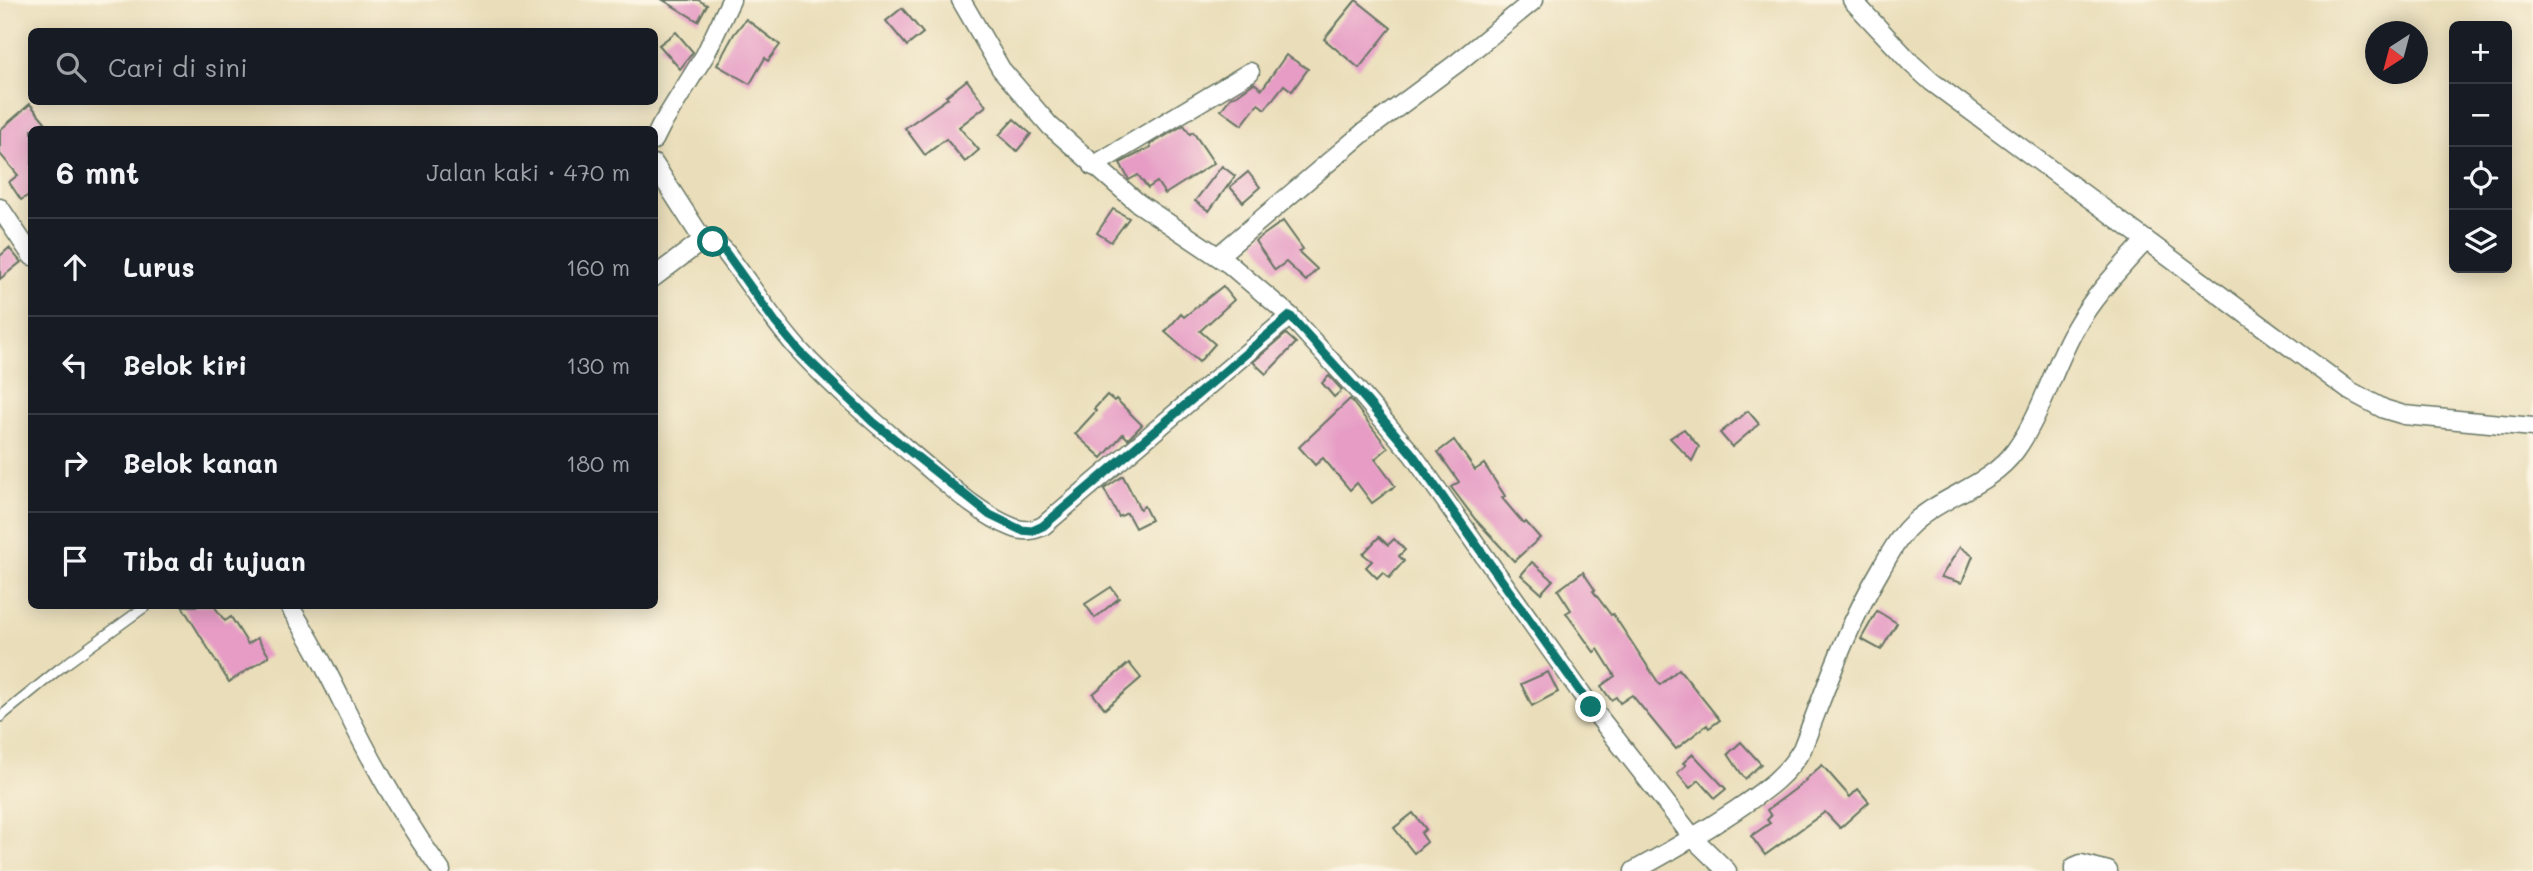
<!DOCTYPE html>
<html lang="id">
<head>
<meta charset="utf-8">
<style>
	:root { --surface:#171b24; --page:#242831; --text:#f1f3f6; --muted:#9ea1a6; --line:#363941 }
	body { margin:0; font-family:Mali,sans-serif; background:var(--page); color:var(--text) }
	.controls { position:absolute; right:21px; top:21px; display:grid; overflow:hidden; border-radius:10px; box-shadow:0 4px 18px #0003 }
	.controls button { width:63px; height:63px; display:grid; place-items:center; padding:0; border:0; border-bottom:2px solid var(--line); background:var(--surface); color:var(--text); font:35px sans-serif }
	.compass { position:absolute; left:2365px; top:21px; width:63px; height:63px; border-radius:50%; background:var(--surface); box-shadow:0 4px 18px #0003; rotate:216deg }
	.stop { position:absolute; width:21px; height:21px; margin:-16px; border:5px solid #0f766e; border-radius:50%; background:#fff }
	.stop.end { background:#0f766e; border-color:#fff; box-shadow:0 2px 7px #0008 }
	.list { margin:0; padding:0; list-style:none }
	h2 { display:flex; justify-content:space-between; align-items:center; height:91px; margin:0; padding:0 28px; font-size:30px }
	h2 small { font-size:23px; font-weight:400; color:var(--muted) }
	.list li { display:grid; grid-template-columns:46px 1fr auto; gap:21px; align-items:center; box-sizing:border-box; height:98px; padding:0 28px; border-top:2px solid var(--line) }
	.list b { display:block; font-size:26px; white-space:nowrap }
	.list em { font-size:23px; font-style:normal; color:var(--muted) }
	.icon { flex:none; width:38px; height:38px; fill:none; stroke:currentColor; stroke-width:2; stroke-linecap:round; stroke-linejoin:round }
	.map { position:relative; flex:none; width:2533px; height:871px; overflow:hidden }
	.search { position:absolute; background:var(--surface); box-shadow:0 4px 18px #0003; left:28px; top:28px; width:630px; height:77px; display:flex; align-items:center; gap:18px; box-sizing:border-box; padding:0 24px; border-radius:10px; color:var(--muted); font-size:26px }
	.panel { position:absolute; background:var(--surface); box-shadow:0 4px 18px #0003; left:28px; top:126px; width:630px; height:483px; border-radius:10px }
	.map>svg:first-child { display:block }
	.building { fill:#e69cc5 }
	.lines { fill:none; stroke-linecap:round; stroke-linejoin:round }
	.service-casing { stroke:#667563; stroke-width:12 }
	.minor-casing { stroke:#667563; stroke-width:21 }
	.service { stroke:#fff; stroke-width:9 }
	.minor { stroke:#fff; stroke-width:18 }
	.route { stroke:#0f766e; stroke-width:9 }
</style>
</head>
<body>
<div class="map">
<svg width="2533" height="871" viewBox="0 0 2533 871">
	<rect width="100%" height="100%" fill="#fcf5e5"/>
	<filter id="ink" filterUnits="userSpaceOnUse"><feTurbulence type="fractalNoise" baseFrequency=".0143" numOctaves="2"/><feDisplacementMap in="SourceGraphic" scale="14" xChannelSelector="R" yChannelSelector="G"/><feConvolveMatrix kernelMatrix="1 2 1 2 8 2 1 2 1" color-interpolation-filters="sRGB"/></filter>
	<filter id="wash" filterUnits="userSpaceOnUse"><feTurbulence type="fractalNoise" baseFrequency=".00686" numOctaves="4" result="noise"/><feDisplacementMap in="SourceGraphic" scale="28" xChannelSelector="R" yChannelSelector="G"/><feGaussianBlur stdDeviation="1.57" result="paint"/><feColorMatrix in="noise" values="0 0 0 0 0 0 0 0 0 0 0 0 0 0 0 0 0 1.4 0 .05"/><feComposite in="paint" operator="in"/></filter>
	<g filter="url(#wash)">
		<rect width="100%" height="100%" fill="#eadeba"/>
		<g id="blocks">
			<!-- building -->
			<g class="building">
				<path d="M663,0H698L707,5L698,21Z"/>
				<path d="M1356,0L1391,28L1359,68L1324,39Z"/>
				<path d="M902,8L923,33L907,46L886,21Z"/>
				<path d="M746,19L780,45L768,61L765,58L750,84L717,65L734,34Z"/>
				<path d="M676,32L693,52L680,69L659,45Z"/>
				<path d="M1286,55L1308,69L1292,91L1284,85L1265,109L1258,104L1242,125L1221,110L1231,97L1237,95L1254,83L1262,89Z"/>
				<path d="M967,80L986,106L959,127L979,150L965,162L946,139L925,155L905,128L948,98L946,96Z"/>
				<path d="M30,104L45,122L36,130H32V193L21,200L9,182L18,175L0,154V130Z"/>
				<path d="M1014,119L1031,134L1017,151L999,135Z"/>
				<path d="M1184,125L1190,134L1193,132L1214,163L1165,194L1157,182L1148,188L1138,175L1129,180L1120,163L1151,147L1150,145Z"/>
				<path d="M1222,166L1235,176L1209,211L1195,201Z"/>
				<path d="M1248,172L1260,187L1243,202L1230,187Z"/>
				<path d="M1113,209L1129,218L1111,242L1097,233Z"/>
				<path d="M1283,221L1303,249L1299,252L1317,269L1306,281L1286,262L1275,270L1255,241Z"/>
				<path d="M9,248L21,262L0,279V256Z"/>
				<path d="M1223,286L1234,300L1200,331L1215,344L1199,362L1165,332L1181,314L1184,317Z"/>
				<path d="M1286,334L1296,343L1266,374L1253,362Z"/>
				<path d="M1329,376L1342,390L1334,397L1322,383Z"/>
				<path d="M1107,395L1114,401L1116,399L1142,425L1128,439L1123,434L1102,458L1075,434L1096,411L1094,409Z"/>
				<path d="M1350,399L1388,448L1375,459L1395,486L1372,503L1357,483L1350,490L1323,458L1315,465L1299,447Z"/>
				<path d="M1748,411L1759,424L1732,447L1720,433Z"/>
				<path d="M1684,429L1699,447L1692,461L1670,438Z"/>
				<path d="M1454,440L1475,470L1484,464L1505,496L1502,498L1524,524L1526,522L1540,538L1514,561L1475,519L1451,487L1459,482L1438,452Z"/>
				<path d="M1123,476L1140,509L1144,506L1151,520L1135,528L1127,513L1119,517L1104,489Z"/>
				<path d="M1379,537L1388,545L1394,539L1405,550L1399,556L1404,561L1389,578L1383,572L1377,578L1366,567L1372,561L1363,554Z"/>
				<path d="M1960,547L1973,556L1962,583L1941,577Z"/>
				<path d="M1532,562L1553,580L1541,593L1521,575Z"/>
				<path d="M1583,572L1595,590L1593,591L1611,615L1613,614L1660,685L1679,669L1720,720L1709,728L1707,725L1676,749L1632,695L1620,703L1616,697L1611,700L1601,686L1615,676L1598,649L1594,652L1566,613L1571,610L1558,590Z"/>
				<path d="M1111,587L1119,598L1095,618L1085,604Z"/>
				<path d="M182,606H214L225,621L231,617L248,644L257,638L269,656L229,682Z"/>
				<path d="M1877,611L1897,623L1881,650L1861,639Z"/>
				<path d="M1129,663L1141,678L1105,709L1093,694Z"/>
				<path d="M1548,672L1558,692L1532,706L1521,684Z"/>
				<path d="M1741,742L1761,764L1745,779L1728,754Z"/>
				<path d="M1693,754L1726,789L1715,798L1699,780L1690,788L1677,773L1686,765L1683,763Z"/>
				<path d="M1822,765L1850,797L1858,789L1869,802L1840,828L1825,812L1765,855L1751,836L1770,823L1767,820L1771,816L1767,810L1806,781L1805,780Z"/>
				<path d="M1413,813L1426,829L1421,833L1427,842L1414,853L1394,828Z"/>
			</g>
		</g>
	</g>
	<g filter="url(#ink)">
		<use href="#blocks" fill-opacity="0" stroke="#667563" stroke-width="2"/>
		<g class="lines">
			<!-- service casing -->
			<g class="service-casing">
				<path id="service" d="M0,717L59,669L146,606"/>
			</g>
			<!-- minor casing -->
			<g class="minor-casing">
				<g id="minor">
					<path d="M961,0L1001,69L1050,126L1138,203L1229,264L1290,316L1361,394L1413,455L1591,707L1694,839L1727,871"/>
					<path d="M1852,0L1912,64L1932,82L2350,391L2384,409L2404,415L2533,427"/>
					<path d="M654,140L661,126L705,55L731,0"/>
					<path d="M654,164L703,240L713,242L723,249C749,282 771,319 800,351C836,390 877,424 918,459C947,483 977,513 1012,527C1024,532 1032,531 1043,526L1290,316"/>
					<path d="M1093,166L1250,72"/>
					<path d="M0,208L32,256"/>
					<path d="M1218,256L1363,133L1457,63L1534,0"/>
					<path d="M654,277L703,240"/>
					<path d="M289,606C318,649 339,697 363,743C386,787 412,830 441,871"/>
					<path d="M1634,871C1669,852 1703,832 1736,810C1762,792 1786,777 1802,749C1826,688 1847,626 1881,569C1889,555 1897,540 1907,529C1938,496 1988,488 2015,451C2042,414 2053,367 2076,327C2094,295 2121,268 2146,240"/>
					<path d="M2074,871V867L2081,864L2108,871"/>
				</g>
			</g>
			<!-- service -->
			<use href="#service" class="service"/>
			<!-- minor -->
			<use href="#minor" class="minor"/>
		</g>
	</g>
	<g class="lines" filter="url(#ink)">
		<!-- route -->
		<path class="route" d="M713,242L723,249L776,323L800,352L873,422L990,515L1021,530L1032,531L1043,526L1290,316L1361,394L1413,455L1591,707"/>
	</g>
</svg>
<div class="controls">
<button>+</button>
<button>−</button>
<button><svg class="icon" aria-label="locate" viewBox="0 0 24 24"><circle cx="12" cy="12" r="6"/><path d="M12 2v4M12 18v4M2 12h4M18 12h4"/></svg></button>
<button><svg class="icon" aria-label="layers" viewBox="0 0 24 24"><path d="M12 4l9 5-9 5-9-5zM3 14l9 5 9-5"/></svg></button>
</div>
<svg class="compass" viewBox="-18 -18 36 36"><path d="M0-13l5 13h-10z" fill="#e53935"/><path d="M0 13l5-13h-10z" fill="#9ea1a6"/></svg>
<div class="stop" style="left:713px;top:242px"></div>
<div class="stop end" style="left:1591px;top:707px"></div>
<div class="search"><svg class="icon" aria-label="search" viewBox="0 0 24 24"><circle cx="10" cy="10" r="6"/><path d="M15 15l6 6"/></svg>Cari di sini</div>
<section class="panel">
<h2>6 mnt<small>Jalan kaki · 470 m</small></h2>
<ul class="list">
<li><svg class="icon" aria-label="ahead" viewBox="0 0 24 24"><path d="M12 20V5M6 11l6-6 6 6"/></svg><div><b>Lurus</b></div><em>160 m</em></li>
<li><svg class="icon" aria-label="left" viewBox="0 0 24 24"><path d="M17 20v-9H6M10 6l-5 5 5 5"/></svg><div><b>Belok kiri</b></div><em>130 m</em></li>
<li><svg class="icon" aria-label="right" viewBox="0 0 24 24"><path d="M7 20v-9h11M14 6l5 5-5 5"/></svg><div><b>Belok kanan</b></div><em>180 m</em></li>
<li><svg class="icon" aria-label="arrive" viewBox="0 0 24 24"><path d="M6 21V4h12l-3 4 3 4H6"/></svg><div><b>Tiba di tujuan</b></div></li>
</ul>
</section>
</div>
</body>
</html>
